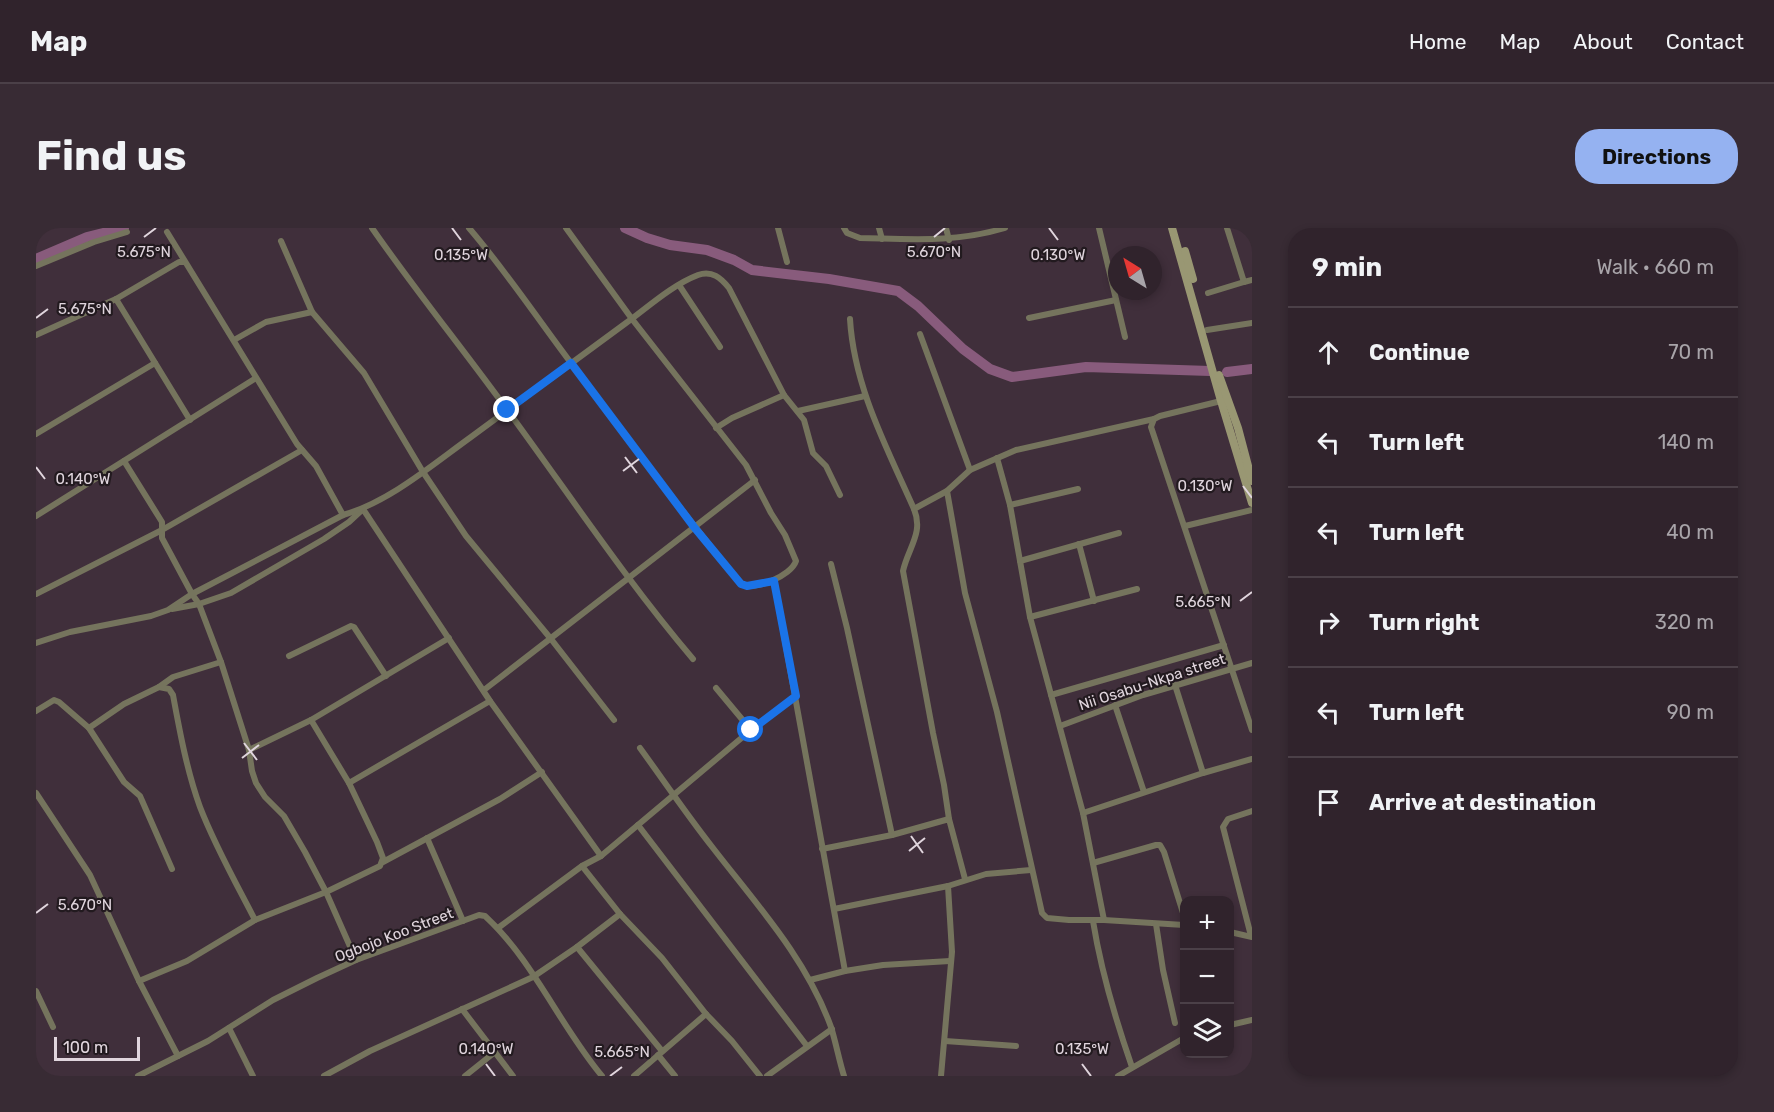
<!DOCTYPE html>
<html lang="en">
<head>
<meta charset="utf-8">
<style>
	:root { --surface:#30232c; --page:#382b34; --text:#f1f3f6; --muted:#a8a4a9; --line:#4b4048; --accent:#95b2f1 }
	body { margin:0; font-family:Rubik,sans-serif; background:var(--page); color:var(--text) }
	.controls { position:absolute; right:18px; bottom:18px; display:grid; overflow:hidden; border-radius:12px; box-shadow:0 3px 9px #0003 }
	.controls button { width:54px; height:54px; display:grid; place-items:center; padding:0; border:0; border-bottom:2px solid var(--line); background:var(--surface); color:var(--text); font:30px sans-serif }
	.compass { position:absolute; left:1072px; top:18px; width:54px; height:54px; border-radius:50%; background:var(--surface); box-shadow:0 3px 9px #0003; rotate:323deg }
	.scale { position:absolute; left:18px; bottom:15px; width:86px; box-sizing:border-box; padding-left:6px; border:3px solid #e0d5dd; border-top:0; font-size:16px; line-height:21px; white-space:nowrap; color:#e0d5dd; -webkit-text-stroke:4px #221a1f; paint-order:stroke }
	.stop { position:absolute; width:18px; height:18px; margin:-14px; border:4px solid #1a73e8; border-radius:50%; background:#fff }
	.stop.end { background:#1a73e8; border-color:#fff; box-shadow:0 2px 6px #0008 }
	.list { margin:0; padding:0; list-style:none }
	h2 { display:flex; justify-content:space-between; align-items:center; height:78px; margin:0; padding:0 24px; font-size:26px }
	h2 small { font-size:20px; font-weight:400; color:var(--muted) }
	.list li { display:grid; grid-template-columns:39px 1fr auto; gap:18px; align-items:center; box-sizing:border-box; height:90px; padding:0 24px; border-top:2px solid var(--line) }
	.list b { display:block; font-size:22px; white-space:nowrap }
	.list em { font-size:20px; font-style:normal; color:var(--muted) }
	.icon { flex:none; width:33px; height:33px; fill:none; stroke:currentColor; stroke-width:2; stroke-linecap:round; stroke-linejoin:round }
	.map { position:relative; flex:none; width:1216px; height:848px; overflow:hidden; border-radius:24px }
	header { display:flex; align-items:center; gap:36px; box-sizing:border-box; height:84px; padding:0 30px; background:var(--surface); border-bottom:2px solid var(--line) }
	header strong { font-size:28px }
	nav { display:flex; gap:33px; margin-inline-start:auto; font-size:21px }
	.intro { display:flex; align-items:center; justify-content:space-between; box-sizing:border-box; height:144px; padding:0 36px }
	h1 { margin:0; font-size:42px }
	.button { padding:15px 27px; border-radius:24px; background:var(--accent); color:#111; font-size:21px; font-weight:700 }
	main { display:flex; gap:36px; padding:0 36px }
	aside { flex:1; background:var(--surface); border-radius:24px; box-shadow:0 3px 9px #0003 }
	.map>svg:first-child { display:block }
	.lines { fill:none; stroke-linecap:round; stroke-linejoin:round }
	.river { stroke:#885b7c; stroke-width:10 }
	.minor { stroke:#75745d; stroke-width:6 }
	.secondary { stroke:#999773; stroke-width:8 }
	.route { stroke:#1a73e8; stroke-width:8 }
	.ticks { fill:none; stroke:#e0d5dd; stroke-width:2 }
	.labels { text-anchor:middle; stroke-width:4.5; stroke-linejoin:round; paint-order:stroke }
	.street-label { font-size:15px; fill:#e0d5dd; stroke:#221a1f }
	.ticks-label { font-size:15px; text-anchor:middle; fill:#e0d5dd; stroke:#221a1f; stroke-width:4.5; stroke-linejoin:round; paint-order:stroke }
</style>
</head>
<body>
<header>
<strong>Map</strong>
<nav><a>Home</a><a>Map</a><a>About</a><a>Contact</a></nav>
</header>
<div class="intro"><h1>Find us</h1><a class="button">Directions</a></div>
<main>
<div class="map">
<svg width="1216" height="848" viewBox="0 0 1216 848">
	<rect width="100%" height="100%" fill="#402f3b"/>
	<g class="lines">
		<!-- river -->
		<g class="river">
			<path d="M589,0L611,10L634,17L671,22L698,32L716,42L793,51L862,63L882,78L927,121L954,141L976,149L1050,139L1174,143"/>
			<path d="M0,31L51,9L88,0"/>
			<path d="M1191,144L1216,141"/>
		</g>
		<!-- minor -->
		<g class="minor">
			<path d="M336,0C379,62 427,121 472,183C533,266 590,352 657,431"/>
			<path d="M433,0C470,43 501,90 535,135C590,210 646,284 705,356C719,363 755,348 760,333L749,307L735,285L710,237L596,91L530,0"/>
			<path d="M742,0L751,34"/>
			<path d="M808,0L811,5L824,10C875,11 919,15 969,0"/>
			<path d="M843,0L846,11"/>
			<path d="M910,0L913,12"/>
			<path d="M1063,0L1089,109"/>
			<path d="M1191,0L1208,54L1216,52"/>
			<path d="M131,4L261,216L280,238L307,287"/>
			<path d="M245,13L276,84L328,145L387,244L430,308L515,411L578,492"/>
			<path d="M0,38L58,14L91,4"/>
			<path d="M643,57L684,119"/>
			<path d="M1172,65L1208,54"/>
			<path d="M80,71L154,192"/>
			<path d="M993,90L1080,72"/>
			<path d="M814,91C818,159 851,220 878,281"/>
			<path d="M1171,102L1216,95"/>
			<path d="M884,106L934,242"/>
			<path d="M0,107L80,71L143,34H148"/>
			<path d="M198,112L230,94L276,84"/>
			<path d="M1185,173L1124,188L1118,191L1115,199L1216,502"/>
			<path d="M762,183L829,168"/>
			<path d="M680,200L696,190L748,167"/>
			<path d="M0,206L119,135"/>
			<path d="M961,230L974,277L994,389L1047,585L1068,692"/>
			<path d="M88,233L126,294V310L156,366L163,376L185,434L213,522L216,543L220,555L229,569L248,588L269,624L290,664L320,732"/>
			<path d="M911,263L929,365L961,484L1006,685L1011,690L1033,692H1068L1148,697"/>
			<path d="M974,277L1042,261"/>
			<path d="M0,288L220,150"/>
			<path d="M1149,298L1216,282"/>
			<path d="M1043,316L1058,373"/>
			<path d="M984,333L1083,305"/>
			<path d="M795,336L811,400L856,607"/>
			<path d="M738,353L809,743L774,752"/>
			<path d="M0,366L126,302L266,222"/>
			<path d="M136,381L163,376L195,365L288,311L313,294L327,281L454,473L565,628"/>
			<path d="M994,389L1101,361"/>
			<path d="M0,415L34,404L115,388L132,382L156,366L307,287C353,274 396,237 435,209C487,171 538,133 590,95C612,79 636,57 662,47C676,42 685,50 693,60L748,167L768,192L777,225L790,238L804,267"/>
			<path d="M253,428L315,398L318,399L350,448"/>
			<path d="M1139,457L1167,545"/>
			<path d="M123,459L137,449L185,434"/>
			<path d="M680,460L715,502"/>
			<path d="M448,462L719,252"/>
			<path d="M1015,467L1188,417"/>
			<path d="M1079,477L1108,564"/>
			<path d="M0,483L18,472L23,474L53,500L88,554L104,568L136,641"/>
			<path d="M1024,498L1107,467L1216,435"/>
			<path d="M53,500L88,476L123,459L133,461L137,467C144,505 151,543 164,579C179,618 200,655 219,692"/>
			<path d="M604,520C628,553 651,587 677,620C721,677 770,730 795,799C800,815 803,832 808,848"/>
			<path d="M213,522L275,492L413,410"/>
			<path d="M313,555L454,473"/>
			<path d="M0,565L54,647L103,753L142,828"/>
			<path d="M1047,585L1167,545L1216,531"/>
			<path d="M913,591L908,557L897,505L867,343C872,320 888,305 878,281L911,263L934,242L980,222L1118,191"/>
			<path d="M602,597L771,818"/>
			<path d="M391,610L427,693"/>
			<path d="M786,621L856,607L913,591L929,651"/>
			<path d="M347,634L464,571L506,544"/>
			<path d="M1057,635L1120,617H1124L1128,624L1148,688"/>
			<path d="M546,638L584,686L626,730L670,786L696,813L724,848"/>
			<path d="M798,681L912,658L950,646L995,642"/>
			<path d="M584,686L541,719L626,823"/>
			<path d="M1057,693C1065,743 1079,790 1096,839"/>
			<path d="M1120,696L1127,742L1139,795"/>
			<path d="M462,700L546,638L565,628L715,502L760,468"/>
			<path d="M1194,704L1216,709"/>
			<path d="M1215,708L1187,599L1192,591L1216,583"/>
			<path d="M809,743L847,737L914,733"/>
			<path d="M103,753L151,733L219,692L290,664L344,638L347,630L341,614L313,555L275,492"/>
			<path d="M0,763L17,799"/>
			<path d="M426,781L477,848"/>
			<path d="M1194,797L1216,792"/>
			<path d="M193,800L217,848"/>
			<path d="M909,813L980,818"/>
			<path d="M622,827L639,848"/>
			<path d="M102,848L172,813L237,772L281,750L320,732L443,687L449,688C497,732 524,798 566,848"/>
			<path d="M288,848L334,823L497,749L541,719"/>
			<path d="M429,848L459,824"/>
			<path d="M598,848L670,786"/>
			<path d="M731,848L796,801"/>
			<path d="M905,848L916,724L912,658"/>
			<path d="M1082,848L1148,810"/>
		</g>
		<!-- secondary -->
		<g class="secondary">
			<path d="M1136,0L1185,173L1216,275"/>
			<path d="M1149,23L1157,51"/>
			<path d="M1183,147L1202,200L1216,253"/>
		</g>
	</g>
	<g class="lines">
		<!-- route -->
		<path class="route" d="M471,182L535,135L658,299L705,356L711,358L738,353L760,468L715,502"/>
	</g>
	<!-- ticks -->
	<path class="ticks" d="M416,0L425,12M1013,0L1022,12M108,9L120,0M898,9L909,0M0,90L12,81M589,229L601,245M0,239L9,251M587,243L603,231M1207,258L1216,270M1204,373L1216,364M208,515L221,532M206,530L223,517M875,608L887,625M873,623L889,610M0,685L12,676M450,836L459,848M1046,836L1055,848M574,848L586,839"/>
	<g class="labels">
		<!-- street labels -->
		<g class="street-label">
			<text transform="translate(1116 454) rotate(-18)" y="5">Nii Osabu-Nkpa street</text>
			<text transform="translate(358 707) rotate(-21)" y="5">Ogbojo Koo Street</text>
		</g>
	</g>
	<g class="ticks-label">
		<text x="108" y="29">5.675°N</text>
		<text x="898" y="29">5.670°N</text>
		<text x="425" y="32">0.135°W</text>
		<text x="1022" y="32">0.130°W</text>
		<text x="49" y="86">5.675°N</text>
		<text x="47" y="256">0.140°W</text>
		<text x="1169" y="263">0.130°W</text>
		<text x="1167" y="379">5.665°N</text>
		<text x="49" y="682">5.670°N</text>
		<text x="450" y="826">0.140°W</text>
		<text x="1046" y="826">0.135°W</text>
		<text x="586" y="829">5.665°N</text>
	</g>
</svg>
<div class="controls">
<button>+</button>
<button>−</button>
<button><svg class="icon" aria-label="layers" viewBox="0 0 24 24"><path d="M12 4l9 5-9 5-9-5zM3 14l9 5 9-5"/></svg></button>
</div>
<svg class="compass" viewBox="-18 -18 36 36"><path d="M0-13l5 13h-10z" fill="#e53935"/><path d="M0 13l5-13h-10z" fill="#a8a4a9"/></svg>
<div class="scale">100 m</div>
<div class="stop" style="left:715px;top:502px"></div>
<div class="stop end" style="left:471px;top:182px"></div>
</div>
<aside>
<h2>9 min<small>Walk · 660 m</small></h2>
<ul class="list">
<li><svg class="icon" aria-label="ahead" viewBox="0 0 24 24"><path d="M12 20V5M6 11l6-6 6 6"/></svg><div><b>Continue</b></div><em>70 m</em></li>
<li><svg class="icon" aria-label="left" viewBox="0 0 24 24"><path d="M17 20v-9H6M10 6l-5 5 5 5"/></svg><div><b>Turn left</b></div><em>140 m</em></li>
<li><svg class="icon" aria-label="left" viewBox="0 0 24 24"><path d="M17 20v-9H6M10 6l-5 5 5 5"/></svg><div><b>Turn left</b></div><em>40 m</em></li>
<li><svg class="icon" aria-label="right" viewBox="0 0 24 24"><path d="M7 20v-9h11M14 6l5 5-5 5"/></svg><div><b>Turn right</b></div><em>320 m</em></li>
<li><svg class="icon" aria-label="left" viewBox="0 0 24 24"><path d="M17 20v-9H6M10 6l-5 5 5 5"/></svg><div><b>Turn left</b></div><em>90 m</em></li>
<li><svg class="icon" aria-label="arrive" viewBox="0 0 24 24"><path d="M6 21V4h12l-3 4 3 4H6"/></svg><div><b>Arrive at destination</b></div></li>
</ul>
</aside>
</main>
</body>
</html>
